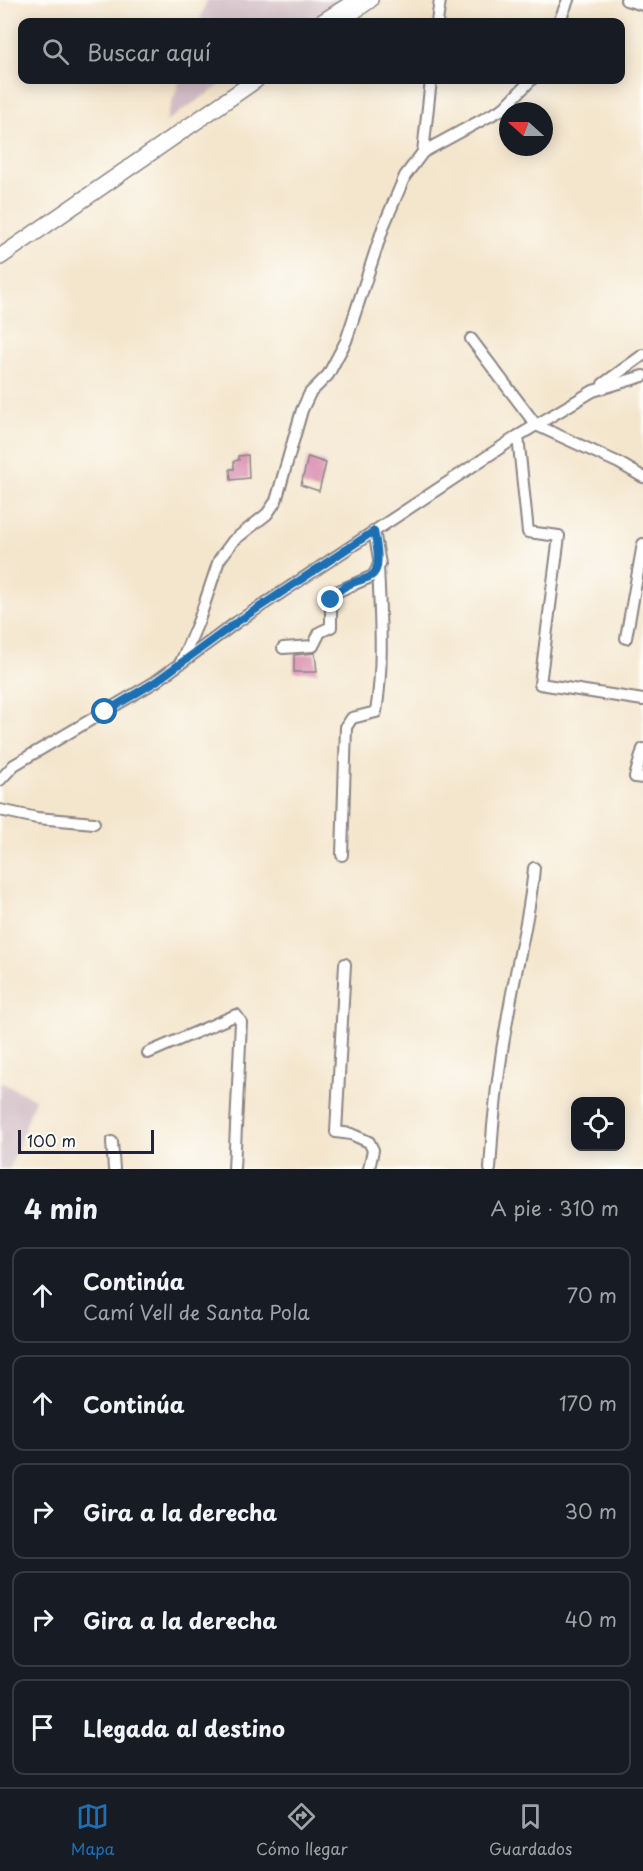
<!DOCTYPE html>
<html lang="es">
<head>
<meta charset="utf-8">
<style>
	:root { --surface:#171b24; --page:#20242c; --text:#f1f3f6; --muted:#9ea1a6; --line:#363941; --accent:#1f6fb2 }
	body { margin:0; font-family:"Playpen Sans",sans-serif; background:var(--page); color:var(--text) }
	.controls { position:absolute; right:18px; bottom:18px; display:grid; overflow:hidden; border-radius:12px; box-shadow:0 3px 15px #0003 }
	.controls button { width:54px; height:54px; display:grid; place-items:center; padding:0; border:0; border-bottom:2px solid var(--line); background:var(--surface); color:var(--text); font:30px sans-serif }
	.compass { position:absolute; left:499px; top:102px; width:54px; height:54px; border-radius:50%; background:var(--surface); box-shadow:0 3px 15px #0003; rotate:291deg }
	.scale { position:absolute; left:18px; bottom:15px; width:136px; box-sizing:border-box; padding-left:6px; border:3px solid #22223b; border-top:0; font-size:16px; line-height:21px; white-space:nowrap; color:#22223b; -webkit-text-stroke:4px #fdfcf7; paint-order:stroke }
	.stop { position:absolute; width:18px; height:18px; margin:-14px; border:4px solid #1f6fb2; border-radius:50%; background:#fff }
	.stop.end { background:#1f6fb2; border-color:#fff; box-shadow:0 2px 6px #0008 }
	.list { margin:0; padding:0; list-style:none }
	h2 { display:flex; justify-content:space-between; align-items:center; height:78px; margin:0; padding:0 24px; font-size:26px }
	h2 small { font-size:20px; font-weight:400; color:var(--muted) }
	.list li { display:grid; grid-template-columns:39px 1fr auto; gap:18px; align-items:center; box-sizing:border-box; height:96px; margin:0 12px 12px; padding:0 12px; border:2px solid var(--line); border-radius:12px }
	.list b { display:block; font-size:22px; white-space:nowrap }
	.list p { margin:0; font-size:20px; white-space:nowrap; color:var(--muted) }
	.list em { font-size:20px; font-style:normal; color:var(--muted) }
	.icon { flex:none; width:33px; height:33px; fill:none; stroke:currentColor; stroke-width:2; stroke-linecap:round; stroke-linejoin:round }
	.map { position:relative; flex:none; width:643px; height:1169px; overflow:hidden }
	.search { position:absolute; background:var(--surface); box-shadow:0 3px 15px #0003; left:18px; right:18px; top:18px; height:66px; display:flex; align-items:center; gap:15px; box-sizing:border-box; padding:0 21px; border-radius:12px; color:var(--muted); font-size:22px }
	.sheet { height:618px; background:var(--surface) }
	nav { display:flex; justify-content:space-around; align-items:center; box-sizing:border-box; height:84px; border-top:2px solid var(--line); background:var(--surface); font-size:16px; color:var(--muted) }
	nav a { display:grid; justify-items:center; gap:3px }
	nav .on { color:var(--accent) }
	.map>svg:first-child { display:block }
	.industrial { fill:#d2bdc6 }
	.building { fill:#d888ad }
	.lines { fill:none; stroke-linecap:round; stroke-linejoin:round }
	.minor-casing { stroke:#8b8484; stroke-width:14 }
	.secondary-casing { stroke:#8b8484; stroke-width:18 }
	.minor { stroke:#fff; stroke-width:10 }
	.secondary { stroke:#fff; stroke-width:15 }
	.route { stroke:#1f6fb2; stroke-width:8 }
</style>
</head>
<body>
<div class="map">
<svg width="643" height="1169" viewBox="0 0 643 1169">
	<rect width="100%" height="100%" fill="#fdfcf7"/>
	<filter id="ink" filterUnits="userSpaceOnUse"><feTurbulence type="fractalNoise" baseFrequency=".0167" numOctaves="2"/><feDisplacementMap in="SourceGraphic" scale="12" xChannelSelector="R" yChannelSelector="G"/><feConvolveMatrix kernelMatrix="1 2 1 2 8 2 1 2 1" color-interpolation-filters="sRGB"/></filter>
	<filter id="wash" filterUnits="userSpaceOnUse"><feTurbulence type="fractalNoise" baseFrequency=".008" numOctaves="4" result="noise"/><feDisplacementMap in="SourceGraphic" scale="24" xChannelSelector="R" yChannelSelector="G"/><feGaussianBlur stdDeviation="1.35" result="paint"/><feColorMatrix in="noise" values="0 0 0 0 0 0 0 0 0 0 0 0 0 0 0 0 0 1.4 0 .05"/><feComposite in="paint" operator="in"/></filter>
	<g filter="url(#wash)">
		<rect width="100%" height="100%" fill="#f4e6cd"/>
		<!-- industrial -->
		<g class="industrial">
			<path d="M207,0H345L312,22H199Z"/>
			<path d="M180,80H228L165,122Z"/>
			<path d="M0,1082L35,1099L10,1169H0Z"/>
		</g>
		<g id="blocks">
			<!-- building -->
			<g class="building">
				<path d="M248,455L249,478L231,480L230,469H234V461L239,460L238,456Z"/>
				<path d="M308,457L326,463L319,491L301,485Z"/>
				<path d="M315,653L317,672H294V655Z"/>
			</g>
		</g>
	</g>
	<g filter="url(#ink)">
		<use href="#blocks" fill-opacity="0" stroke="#8b8484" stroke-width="1.5"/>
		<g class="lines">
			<!-- minor casing -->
			<g class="minor-casing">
				<g id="minor">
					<path d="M626,0L643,5"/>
					<path d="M437,22L440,0"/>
					<path d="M559,22L568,0"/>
					<path d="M423,152L431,80"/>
					<path d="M471,339L536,425L619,463L643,477"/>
					<path d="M603,384L643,355"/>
					<path d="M518,436L528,532L559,536L540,684L643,700"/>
					<path d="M626,638L643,544"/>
					<path d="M283,648L313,646L320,632L331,627V600L336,592L373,576L380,564L374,531"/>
					<path d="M181,662L199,620L219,560L233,541L267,514L276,501L302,410L310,393L328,375L346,341L384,225L405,176L423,152L504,108L531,80"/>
					<path d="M643,749L635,777L643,778"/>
					<path d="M0,780L14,765L155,682L237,622L518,436L593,391L643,376"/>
					<path d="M0,810L37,818L94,823"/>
					<path d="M342,855L346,727L352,718L376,712C384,663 380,615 378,566"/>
					<path d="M345,964L336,1132L351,1134L369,1142L373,1150L369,1169"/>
					<path d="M148,1053L236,1015L241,1022L234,1169"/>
					<path d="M112,1142L114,1169"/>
					<path d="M490,1169C493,1111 499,1061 510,1004C518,958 530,915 534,868"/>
				</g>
			</g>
			<!-- secondary casing -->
			<g class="secondary-casing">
				<g id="secondary">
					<path d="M350,14L370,0"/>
					<path d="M322,22L357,0"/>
					<path d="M0,257L256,80"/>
				</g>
			</g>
			<!-- minor -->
			<use href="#minor" class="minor"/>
			<!-- secondary -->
			<use href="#secondary" class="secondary"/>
		</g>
	</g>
	<g class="lines" filter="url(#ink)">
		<!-- route -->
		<path class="route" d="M105,712L155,682L237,622L374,531C389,600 356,564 331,600"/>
	</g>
</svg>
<div class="controls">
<button><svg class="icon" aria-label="locate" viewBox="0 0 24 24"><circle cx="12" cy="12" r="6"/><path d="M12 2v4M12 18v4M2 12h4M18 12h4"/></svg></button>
</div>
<svg class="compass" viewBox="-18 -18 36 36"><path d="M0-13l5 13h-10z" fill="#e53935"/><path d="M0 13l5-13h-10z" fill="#9ea1a6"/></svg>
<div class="scale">100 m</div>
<div class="stop" style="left:105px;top:712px"></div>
<div class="stop end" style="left:331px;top:600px"></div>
<div class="search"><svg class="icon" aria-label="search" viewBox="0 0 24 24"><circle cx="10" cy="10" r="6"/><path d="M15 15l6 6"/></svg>Buscar aquí</div>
</div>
<section class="sheet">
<h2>4 min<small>A pie · 310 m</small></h2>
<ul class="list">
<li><svg class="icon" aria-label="ahead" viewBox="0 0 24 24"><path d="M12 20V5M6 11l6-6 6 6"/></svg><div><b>Continúa</b><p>Camí Vell de Santa Pola</p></div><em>70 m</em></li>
<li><svg class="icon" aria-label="ahead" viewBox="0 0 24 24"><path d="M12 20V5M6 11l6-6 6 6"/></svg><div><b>Continúa</b></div><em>170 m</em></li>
<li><svg class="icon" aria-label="right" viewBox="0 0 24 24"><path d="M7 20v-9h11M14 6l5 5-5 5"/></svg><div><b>Gira a la derecha</b></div><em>30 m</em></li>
<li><svg class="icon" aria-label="right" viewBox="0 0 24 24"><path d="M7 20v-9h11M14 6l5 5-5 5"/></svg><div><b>Gira a la derecha</b></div><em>40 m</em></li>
<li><svg class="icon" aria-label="arrive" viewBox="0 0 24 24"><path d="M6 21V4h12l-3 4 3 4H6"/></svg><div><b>Llegada al destino</b></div></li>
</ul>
</section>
<nav>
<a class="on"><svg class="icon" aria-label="map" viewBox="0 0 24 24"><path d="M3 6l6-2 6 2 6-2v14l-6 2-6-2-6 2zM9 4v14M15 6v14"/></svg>Mapa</a>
<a><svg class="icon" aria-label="directions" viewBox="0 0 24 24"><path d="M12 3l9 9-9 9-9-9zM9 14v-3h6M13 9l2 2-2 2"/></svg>Cómo llegar</a>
<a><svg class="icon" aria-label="saved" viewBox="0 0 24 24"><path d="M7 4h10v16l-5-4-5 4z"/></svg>Guardados</a>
</nav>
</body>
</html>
